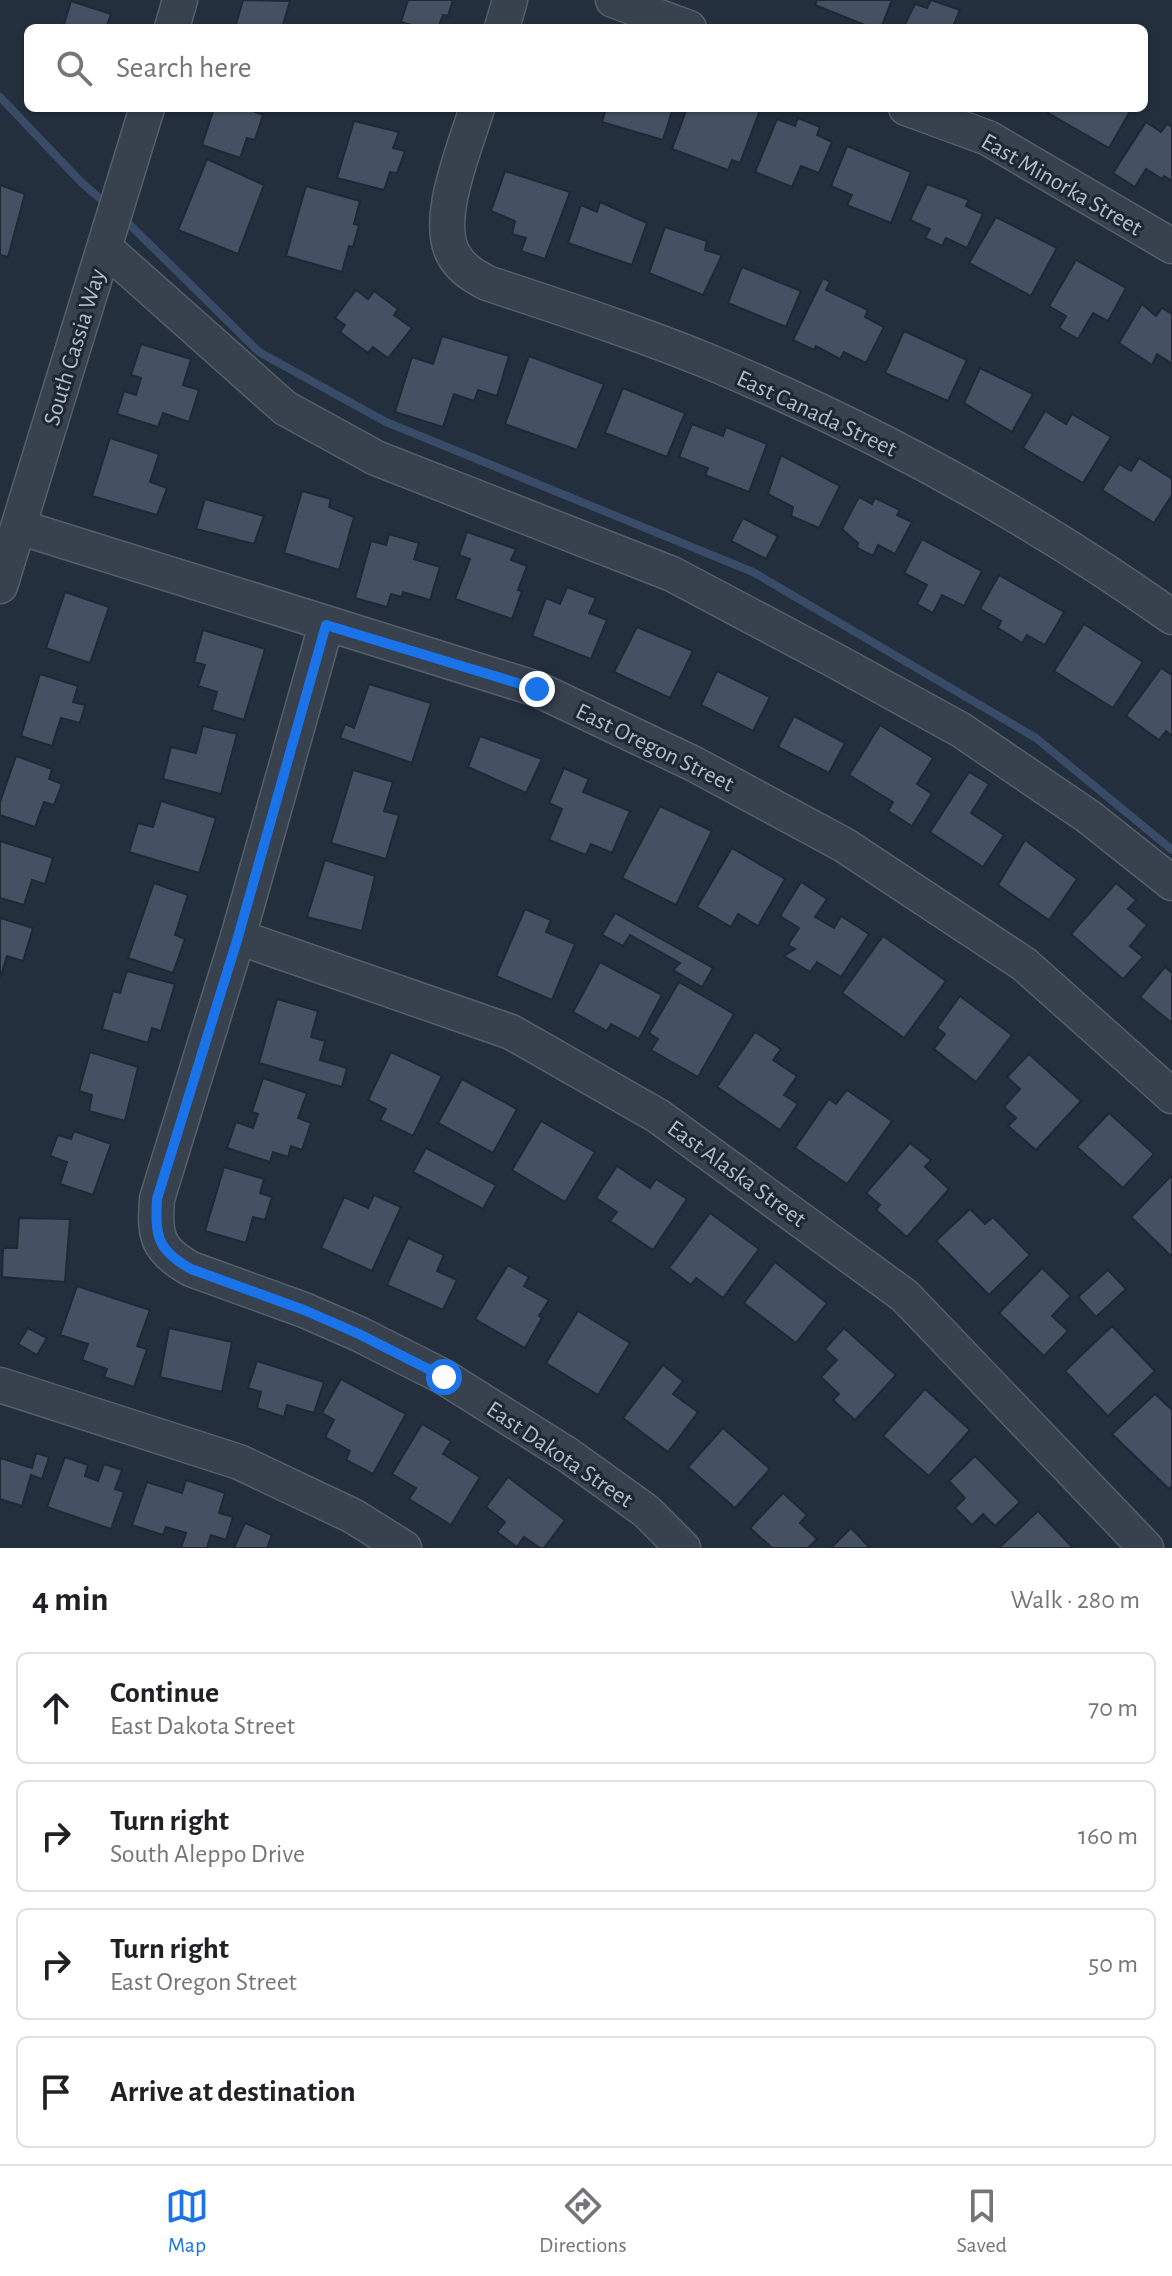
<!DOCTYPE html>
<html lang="en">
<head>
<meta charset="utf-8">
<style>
	:root { --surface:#fff; --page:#f6f6f6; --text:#202124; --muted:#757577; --line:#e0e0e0; --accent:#1a73e8 }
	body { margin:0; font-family:"Alegreya Sans",sans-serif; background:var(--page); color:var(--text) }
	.stop { position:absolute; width:24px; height:24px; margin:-18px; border:6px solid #1a73e8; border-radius:50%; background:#fff }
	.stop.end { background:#1a73e8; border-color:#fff; box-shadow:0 2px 8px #0008 }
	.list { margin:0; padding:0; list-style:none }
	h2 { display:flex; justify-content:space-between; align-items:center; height:104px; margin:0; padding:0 32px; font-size:34px }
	h2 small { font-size:26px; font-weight:400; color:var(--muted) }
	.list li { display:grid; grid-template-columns:52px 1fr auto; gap:24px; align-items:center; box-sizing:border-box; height:112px; margin:0 16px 16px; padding:0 16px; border:2px solid var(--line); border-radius:12px }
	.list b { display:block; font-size:30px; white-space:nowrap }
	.list p { margin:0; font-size:26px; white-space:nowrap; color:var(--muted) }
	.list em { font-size:26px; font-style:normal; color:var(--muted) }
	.icon { flex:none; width:44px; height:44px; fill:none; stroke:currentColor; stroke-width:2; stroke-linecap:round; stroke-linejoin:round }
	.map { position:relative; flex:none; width:1172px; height:1548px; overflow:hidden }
	.search { position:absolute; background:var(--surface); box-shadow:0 2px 6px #0004; left:24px; right:24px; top:24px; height:88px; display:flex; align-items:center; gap:20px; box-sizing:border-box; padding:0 28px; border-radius:12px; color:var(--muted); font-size:30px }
	.sheet { height:616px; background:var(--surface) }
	nav { display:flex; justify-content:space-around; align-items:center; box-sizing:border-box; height:112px; border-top:2px solid var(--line); background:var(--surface); font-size:22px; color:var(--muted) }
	nav a { display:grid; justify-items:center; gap:4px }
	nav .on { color:var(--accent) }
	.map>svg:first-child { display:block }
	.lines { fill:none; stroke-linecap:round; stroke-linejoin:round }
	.stream { stroke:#394c67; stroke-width:8 }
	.building { fill:#455162; stroke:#1f2835; stroke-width:2 }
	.minor-casing { stroke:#565f6c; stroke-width:37 }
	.minor { stroke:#38414e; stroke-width:34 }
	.route { stroke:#1a73e8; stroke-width:10 }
	.labels { text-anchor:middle; stroke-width:6; stroke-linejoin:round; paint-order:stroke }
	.street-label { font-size:24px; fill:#b4bcc9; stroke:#1d2633 }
</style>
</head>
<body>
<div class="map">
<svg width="1172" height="1548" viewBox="0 0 1172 1548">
	<rect width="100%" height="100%" fill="#242f3e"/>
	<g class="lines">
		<!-- stream -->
		<g class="stream">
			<path d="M0,97L82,183L110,207"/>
			<path d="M123,218L259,352L386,422L753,572L1036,738L1172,850"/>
		</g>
	</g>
	<!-- building -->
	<g class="building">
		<path d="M243,0L290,1L283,25L290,28H235Z"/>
		<path d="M408,0H453L448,16L443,15L438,28H421L401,22Z"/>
		<path d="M817,0H892L881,28H872L815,5Z"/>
		<path d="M931,0L960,10L954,24L966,28H903L915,4L927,8Z"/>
		<path d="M71,1L111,14L106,28H63Z"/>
		<path d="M214,108H254L253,111L263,115L255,140L247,138L240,158L202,145Z"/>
		<path d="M606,108H673L663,140L602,122Z"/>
		<path d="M687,108L760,110L740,163L732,160L728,170L672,149Z"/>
		<path d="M1051,108H1132L1109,148L1048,113Z"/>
		<path d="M798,118L820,127L817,135L832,142L819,173L801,166L792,187L755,172L777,119L795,126Z"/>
		<path d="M354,121L399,132L393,148L405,151L397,173L390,172L384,190L337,178Z"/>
		<path d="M1146,122L1161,132L1167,124L1172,127V181L1164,176L1162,179L1146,169L1135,187L1113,173Z"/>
		<path d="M847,146L911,172L891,223L847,205L852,195L831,186Z"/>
		<path d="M207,159L264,185L238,254L178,230Z"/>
		<path d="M505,171L570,192L545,259L521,251L526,238L512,234L515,221L491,211Z"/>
		<path d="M927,184L969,200L966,206L983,214L967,248L946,238L942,246L925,238L930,229L910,220Z"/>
		<path d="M0,185L25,194L8,257L0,255Z"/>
		<path d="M306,186L360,201L354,224L359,225L353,247L349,246L342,272L286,256Z"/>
		<path d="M600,202L647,223L632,265L568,243L581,205L597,212Z"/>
		<path d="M996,217L1057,248L1031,296L969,263Z"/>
		<path d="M665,227L707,241L705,250L722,255L703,295L649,273Z"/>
		<path d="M1076,260L1126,288L1108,321L1093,313L1078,339L1059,328L1066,316L1049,306Z"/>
		<path d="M742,267L801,291L786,327L728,303Z"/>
		<path d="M823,278L830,282L826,290L868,310L865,317L884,327L866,363L844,352L840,359L816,346L814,350L793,340Z"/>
		<path d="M356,290L368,299L374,291L398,309L394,315L412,328L388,358L373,347L368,353L340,332L345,325L335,318Z"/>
		<path d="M1142,304L1156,316L1162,308L1172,314V364L1157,354L1152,365L1119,343Z"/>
		<path d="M904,331L967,360L948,401L885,373Z"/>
		<path d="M442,336L509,356L497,396L478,390L474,401L454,394L443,427L395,412L412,357L433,364Z"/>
		<path d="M141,344L191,359L183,385L199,390L189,422L163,413L158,427L117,414L124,391L136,395L141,378L131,375Z"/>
		<path d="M529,356L604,384L577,450L505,424Z"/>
		<path d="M980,368L1033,394L1012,432L964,403Z"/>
		<path d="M623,388L685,413L667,457L605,433Z"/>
		<path d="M1045,411L1066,424L1072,414L1111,437L1083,483L1023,448Z"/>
		<path d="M692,424L723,436L726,427L767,444L749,492L705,475L708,468L679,457Z"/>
		<path d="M110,438L159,454L150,482L167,488L157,515L92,496Z"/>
		<path d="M781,455L840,486L819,528L791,516L793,507L768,494Z"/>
		<path d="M1139,458L1172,479V495L1154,523L1102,490L1119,464L1131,471Z"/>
		<path d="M302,491L331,499L329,507L354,517L339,570L284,553Z"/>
		<path d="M859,497L872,504L875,498L900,510L897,515L912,522L895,554L878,545L873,556L857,548L858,543L842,529Z"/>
		<path d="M205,499L264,516L254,544L196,529Z"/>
		<path d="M743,518L778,536L766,559L731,541Z"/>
		<path d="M467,532L516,549L511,560L527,566L518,590L522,591L512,619L455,599L470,559L459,555Z"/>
		<path d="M389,534L419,543L414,559L440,567L430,600L403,592L402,597L391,594L387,607L355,598L371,541L386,545Z"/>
		<path d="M922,539L982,571L964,606L942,595L933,613L917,604L927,585L904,573Z"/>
		<path d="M999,575L1064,612L1045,645L1027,635L1022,643L998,628L1001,621L980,609Z"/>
		<path d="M567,587L596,598L589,613L607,620L591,659L532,636L546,598L560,604Z"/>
		<path d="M65,592L109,607L90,663L46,648Z"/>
		<path d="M1084,624L1143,662L1113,708L1054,671Z"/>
		<path d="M637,627L693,651L670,698L614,672Z"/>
		<path d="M203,630L265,649L244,720L212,710L217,692L198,686L205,665L194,662Z"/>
		<path d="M1161,668L1172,675V736L1166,731L1159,740L1126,716Z"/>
		<path d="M717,671L770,697L753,731L701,705Z"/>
		<path d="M40,674L78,686L73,702L85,705L80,723L61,718L52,746L21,736Z"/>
		<path d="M369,684L431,703L412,763L340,738L345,724L354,728Z"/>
		<path d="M794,716L845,743L829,773L778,747Z"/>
		<path d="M880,725L933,758L917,784L932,794L912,826L888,811L893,802L849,775Z"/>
		<path d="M203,726L237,734L221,794L163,779L171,747L196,753Z"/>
		<path d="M480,736L542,759L526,793L468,767Z"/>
		<path d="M16,756L52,769L49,779L62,784L54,805L44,802L35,827L0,815V802Z"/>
		<path d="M564,768L589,779L583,792L630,811L612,853L591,844L586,855L549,840L562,809L549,803Z"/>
		<path d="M353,770L393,782L384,811L399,815L386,859L331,843Z"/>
		<path d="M969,772L989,784L971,813L1004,835L983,867L930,832Z"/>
		<path d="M161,801L216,818L199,873L129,852L138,823L153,827Z"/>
		<path d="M660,806L712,831L676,905L622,878Z"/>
		<path d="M1025,840L1077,879L1049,920L998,885Z"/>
		<path d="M0,841L53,858L45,884L32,880L24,905L0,898Z"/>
		<path d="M732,848L785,879L758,926L738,914L731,927L697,907Z"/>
		<path d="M325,860L375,876L362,931L307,917Z"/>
		<path d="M801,882L827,899L815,917L834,928L841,916L869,934L841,977L817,962L810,972L784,956L795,949L788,945L799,928L780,916Z"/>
		<path d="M154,883L188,895L175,935L185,939L173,973L128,958Z"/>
		<path d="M1116,883L1136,900L1128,909L1147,925L1130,946L1143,957L1123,979L1071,934Z"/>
		<path d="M525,909L551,920L546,932L575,944L552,1000L496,976Z"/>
		<path d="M615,913L713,968L702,987L673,970L680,963L630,935L623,946L602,935Z"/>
		<path d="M0,918L33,928L23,961L7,956L0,979Z"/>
		<path d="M883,936L946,981L904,1038L842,993Z"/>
		<path d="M600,962L662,995L639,1039L611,1024L607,1031L573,1012Z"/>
		<path d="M1165,967L1172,973V1023L1140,997Z"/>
		<path d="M127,971L175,984L161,1031L152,1028L148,1043L102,1029L113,991L120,993Z"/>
		<path d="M679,982L734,1014L698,1077L651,1050L658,1039L649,1033Z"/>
		<path d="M960,996L1012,1035L976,1082L934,1049L945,1034L937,1028Z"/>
		<path d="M277,999L318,1011L311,1037L325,1041L320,1060L347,1068L342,1087L259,1063Z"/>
		<path d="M755,1032L781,1049L773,1060L797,1076L784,1095L798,1104L780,1130L717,1087Z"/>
		<path d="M90,1052L138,1067L125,1121L89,1111L92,1095L79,1091Z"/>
		<path d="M391,1052L442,1076L413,1136L380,1120L386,1109L368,1100Z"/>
		<path d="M1029,1054L1081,1101L1036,1150L1008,1126L1016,1118L1004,1107L1020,1089L1007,1077Z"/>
		<path d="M263,1078L307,1093L298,1118L311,1123L302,1150L291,1146L288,1157L273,1152L270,1162L227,1148L236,1122L253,1128L258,1114L252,1112Z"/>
		<path d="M462,1079L517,1109L493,1153L438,1123Z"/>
		<path d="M847,1090L892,1121L847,1184L795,1148L829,1099L836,1104Z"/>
		<path d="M1109,1113L1154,1154L1123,1188L1077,1147Z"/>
		<path d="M541,1121L595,1152L565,1202L512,1170Z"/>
		<path d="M74,1131L111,1144L93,1195L60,1184L67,1162L50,1156L58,1135L71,1139Z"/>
		<path d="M910,1143L931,1160L925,1167L949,1189L907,1237L876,1210L880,1205L866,1193Z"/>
		<path d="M426,1148L496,1185L483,1209L413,1172Z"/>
		<path d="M617,1166L650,1188L656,1179L687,1199L653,1250L610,1221L617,1212L596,1198Z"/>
		<path d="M224,1167L264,1179L260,1193L272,1197L265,1220L253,1217L246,1243L205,1231Z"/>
		<path d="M1171,1176L1172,1177V1257L1131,1217Z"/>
		<path d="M374,1195L401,1207L372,1271L321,1248L344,1197L368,1208Z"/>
		<path d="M970,1209L985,1224L993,1217L1030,1255L989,1295L936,1241Z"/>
		<path d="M710,1213L759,1249L723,1298L696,1278L691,1285L669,1268Z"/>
		<path d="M19,1218L70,1219L65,1282L2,1277L3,1248H17Z"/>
		<path d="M408,1238L444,1255L437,1271L457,1280L443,1310L387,1285Z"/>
		<path d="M775,1262L827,1303L796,1343L744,1303Z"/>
		<path d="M508,1265L529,1277L524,1286L549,1300L539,1316L542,1318L525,1348L475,1319Z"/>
		<path d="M1042,1268L1071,1296L1052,1316L1068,1331L1044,1356L999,1313Z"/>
		<path d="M1108,1270L1126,1289L1096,1317L1078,1297Z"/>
		<path d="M77,1286L150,1310L137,1346L147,1349L134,1387L104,1377L107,1369L82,1360L88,1344L60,1335Z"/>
		<path d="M578,1311L630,1343L598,1395L546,1363Z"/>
		<path d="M1112,1326L1155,1371L1108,1416L1065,1371Z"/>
		<path d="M28,1328L47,1338L37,1355L18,1344Z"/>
		<path d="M169,1328L232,1342L222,1392L160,1377Z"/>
		<path d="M844,1328L896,1375L855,1420L833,1400L839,1394L821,1377L837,1360L825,1349Z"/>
		<path d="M257,1361L324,1382L314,1413L287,1405L284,1417L257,1408L261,1392L248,1388Z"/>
		<path d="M663,1365L683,1381L673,1394L698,1412L668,1452L623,1418Z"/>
		<path d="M341,1379L406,1414L373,1474L346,1460L350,1451L325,1437L334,1420L322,1413Z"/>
		<path d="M925,1389L970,1430L929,1476L883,1436Z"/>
		<path d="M1155,1394L1172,1410V1486L1169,1489L1112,1434Z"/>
		<path d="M422,1424L451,1441L443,1454L480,1477L451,1525L409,1499L416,1488L392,1474Z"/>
		<path d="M723,1428L770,1469L735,1508L688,1467Z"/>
		<path d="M36,1453L49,1457L42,1479L31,1475L22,1506L0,1499V1458L32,1468Z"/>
		<path d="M975,1456L1020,1502L995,1526L983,1514L972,1525L955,1508L965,1498L949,1481Z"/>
		<path d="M65,1457L88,1465L85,1476L98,1481L104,1464L122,1470L115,1489L124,1492L111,1529L47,1507Z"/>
		<path d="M508,1477L565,1520L544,1548H540L524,1537L517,1547L497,1532L505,1522L486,1507Z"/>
		<path d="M186,1480L225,1493L219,1513L233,1517L226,1540L211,1535L207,1548H181L186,1533L166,1527L163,1535L132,1525L147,1482L182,1493Z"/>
		<path d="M783,1493L807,1515L800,1523L817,1539L808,1548H772L750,1528Z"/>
		<path d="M1038,1511L1073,1548H999Z"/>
		<path d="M245,1523L272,1535L267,1548H234Z"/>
		<path d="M851,1528L870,1548H831Z"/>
	</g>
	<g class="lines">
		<!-- minor casing -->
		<g class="minor-casing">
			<g id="minor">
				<path d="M613,0L689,28"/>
				<path d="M172,28L180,0"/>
				<path d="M502,28L510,0"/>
				<path d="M477,108C466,146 430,226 457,260C465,271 476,277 487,283C562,308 637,332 710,362C872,430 1029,515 1172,617"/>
				<path d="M906,108L988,138L1172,246"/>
				<path d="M105,248L285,408L376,458L672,574L834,660L961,730L1089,817L1172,883"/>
				<path d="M19,527L537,689L694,764L844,845L1024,964L1172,1096"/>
				<path d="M0,586L147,108"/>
				<path d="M326,625L238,937L157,1199C154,1236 157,1250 191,1269L304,1310L359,1334L444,1377L568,1455L646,1511L683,1548"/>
				<path d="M238,937L511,1032L658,1116L905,1296L1146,1548"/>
				<path d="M0,1385L239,1462L353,1516L404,1548"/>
			</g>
		</g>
		<!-- minor -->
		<use href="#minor" class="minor"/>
	</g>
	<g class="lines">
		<!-- route -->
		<path class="route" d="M444,1377L359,1334L304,1310L191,1269C157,1250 155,1236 157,1199L238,937L326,625L537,689"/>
	</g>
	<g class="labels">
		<!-- street labels -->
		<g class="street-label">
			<text transform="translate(1062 184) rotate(30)" y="8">East Minorka Street</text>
			<text transform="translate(74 347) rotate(-73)" y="8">South Cassia Way</text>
			<text transform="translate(817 413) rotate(25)" y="8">East Canada Street</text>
			<text transform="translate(655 747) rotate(26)" y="8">East Oregon Street</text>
			<text transform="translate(737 1173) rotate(36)" y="8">East Alaska Street</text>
			<text transform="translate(560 1454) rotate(34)" y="8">East Dakota Street</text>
		</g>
	</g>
</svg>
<div class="stop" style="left:444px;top:1377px"></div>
<div class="stop end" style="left:537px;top:689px"></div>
<div class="search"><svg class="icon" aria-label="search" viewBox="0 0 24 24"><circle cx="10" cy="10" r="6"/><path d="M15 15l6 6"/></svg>Search here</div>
</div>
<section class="sheet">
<h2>4 min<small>Walk · 280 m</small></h2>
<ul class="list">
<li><svg class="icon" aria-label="ahead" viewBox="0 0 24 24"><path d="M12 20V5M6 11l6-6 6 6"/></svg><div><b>Continue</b><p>East Dakota Street</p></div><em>70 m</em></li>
<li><svg class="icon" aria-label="right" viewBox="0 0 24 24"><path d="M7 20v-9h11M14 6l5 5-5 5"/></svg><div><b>Turn right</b><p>South Aleppo Drive</p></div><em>160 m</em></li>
<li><svg class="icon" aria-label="right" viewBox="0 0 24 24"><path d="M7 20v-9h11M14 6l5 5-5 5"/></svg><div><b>Turn right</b><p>East Oregon Street</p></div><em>50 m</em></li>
<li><svg class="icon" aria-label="arrive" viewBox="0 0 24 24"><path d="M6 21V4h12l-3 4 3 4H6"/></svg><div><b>Arrive at destination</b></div></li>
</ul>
</section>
<nav>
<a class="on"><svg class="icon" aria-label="map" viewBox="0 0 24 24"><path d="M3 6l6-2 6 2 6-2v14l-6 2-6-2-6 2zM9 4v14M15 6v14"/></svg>Map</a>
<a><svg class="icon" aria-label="directions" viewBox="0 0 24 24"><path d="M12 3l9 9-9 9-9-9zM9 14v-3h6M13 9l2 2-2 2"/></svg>Directions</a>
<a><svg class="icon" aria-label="saved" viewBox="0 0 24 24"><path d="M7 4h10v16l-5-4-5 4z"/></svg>Saved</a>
</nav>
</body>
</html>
